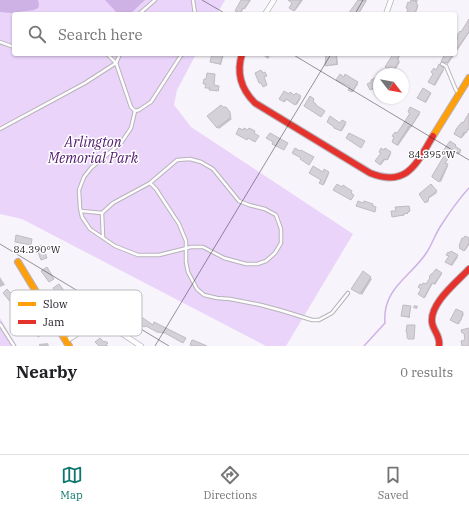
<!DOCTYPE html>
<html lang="en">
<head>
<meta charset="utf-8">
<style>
	:root { --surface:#fff; --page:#f6f6f6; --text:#202124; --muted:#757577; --line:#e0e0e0; --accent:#0f766e }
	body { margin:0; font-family:"IBM Plex Serif",serif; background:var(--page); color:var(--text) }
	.compass { position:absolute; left:373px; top:68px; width:36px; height:36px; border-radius:50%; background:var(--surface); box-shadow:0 1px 3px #0004; rotate:121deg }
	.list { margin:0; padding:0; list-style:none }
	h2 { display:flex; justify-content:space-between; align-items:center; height:52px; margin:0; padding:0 16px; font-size:17px }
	h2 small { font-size:13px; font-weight:400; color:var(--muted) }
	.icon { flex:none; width:22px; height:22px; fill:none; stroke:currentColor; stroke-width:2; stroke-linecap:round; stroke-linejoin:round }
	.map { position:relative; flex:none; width:469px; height:346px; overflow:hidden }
	.search { position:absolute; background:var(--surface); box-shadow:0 1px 3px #0004; left:12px; right:12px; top:12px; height:44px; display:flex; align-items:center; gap:10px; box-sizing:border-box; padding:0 14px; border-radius:4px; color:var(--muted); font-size:15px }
	.sheet { height:108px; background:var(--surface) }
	nav { display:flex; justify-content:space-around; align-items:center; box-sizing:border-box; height:56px; border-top:1px solid var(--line); background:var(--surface); font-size:11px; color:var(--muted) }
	nav a { display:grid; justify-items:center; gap:2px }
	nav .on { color:var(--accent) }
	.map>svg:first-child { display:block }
	.green { fill:#ead4fa }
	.water { fill:#cfb2e5 }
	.shadow { fill:#0003 }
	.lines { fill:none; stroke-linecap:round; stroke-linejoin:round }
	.stream { stroke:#cfb2e5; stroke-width:1.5 }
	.building { fill:#d5d1d8; stroke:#c0bcc3 }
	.lane-casing { stroke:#b7b3ba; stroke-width:4.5 }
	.street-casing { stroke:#b7b3ba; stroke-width:6 }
	.slow-casing { stroke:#b7b3ba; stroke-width:8 }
	.jam-casing { stroke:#b7b3ba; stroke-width:8 }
	.lane { stroke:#fefdfe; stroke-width:2.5 }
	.street { stroke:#fefdfe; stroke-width:4.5 }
	.slow { stroke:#ff9f0a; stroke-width:6 }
	.jam { stroke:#e5322d; stroke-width:6 }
	.ticks { fill:none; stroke:#201b23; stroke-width:1; stroke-opacity:0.45 }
	.labels { text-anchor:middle; stroke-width:3; stroke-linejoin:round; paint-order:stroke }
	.park-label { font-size:14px; font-style:italic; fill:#552072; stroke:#fff }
	.key { fill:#fff; stroke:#bcbbbd; stroke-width:1 }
	.key-label { font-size:11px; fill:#201b23 }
	.ticks-label { font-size:10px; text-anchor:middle; fill:#201b23; stroke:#fff; stroke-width:3; stroke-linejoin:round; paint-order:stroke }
</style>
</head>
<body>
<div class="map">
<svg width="469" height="346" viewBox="0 0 469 346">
	<rect width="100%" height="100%" fill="#f8f4fb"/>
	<!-- green -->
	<g class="green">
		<path d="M0,0H225L217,14H14V54H196L177,90L174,105L191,127L353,234L286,346H266L22,219L0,214Z"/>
		<path d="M0,318L17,346H0Z"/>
	</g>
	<!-- water -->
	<g class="water">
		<path d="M0,0H38L39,5L38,8L34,10L11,13L0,12Z"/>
		<path d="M105,0H145L130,14H118Z"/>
	</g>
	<!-- shadow -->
	<g class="shadow">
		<path d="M242,0H251L245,9L244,8L241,13L237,11Z"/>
		<path d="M295,0H303L295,11L291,9Z"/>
		<path d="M358,0H367L359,14H350Z"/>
		<path d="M412,0H418L416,5L418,7L416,13L413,12V14H407Z"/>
		<path d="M469,21V33L455,54V44Z"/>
		<path d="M213,54H224L221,65L211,62Z"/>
		<path d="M264,54H271L268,59L264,56Z"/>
		<path d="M327,54H337L338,65L326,66Z"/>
		<path d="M394,54H401L398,60L400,62L394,72L387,68Z"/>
		<path d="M443,54H455L448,64L442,61L445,56Z"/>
		<path d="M443,69L444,70L435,86L430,82L436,71Z"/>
		<path d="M214,75V86L219,87V91L211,90V89L207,88V85L204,84Z"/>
		<path d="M379,75V87L372,90L369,84L376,78V77Z"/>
		<path d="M357,83L358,84L353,92L350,91Z"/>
		<path d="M296,94L301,98L297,105L287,99L285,102L281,99L289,95L295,96Z"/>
		<path d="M430,94H431L426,103L420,99Z"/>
		<path d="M223,108L227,109L231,114L230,117L232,119L219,129L209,116Z"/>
		<path d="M411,113L420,114L398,146L394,143Z"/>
		<path d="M469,114V129L462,138L456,135Z"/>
		<path d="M342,121L346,124L342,131L336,129L335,128Z"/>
		<path d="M455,145V148L461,152L459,154L454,151L445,164L448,166L441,182L434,178L445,156Z"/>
		<path d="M386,149L391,154L388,160H385L381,165L376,161Z"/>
		<path d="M323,173L329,174L324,185L320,183Z"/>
		<path d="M431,185L437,193L428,199L429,201L427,203L420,194Z"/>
		<path d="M408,207L410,212H408V214H404V216H393L397,211Z"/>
		<path d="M469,239V245L465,251L460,248Z"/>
		<path d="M457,256L458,257L452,266L446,262Z"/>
		<path d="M441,273L442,274L435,285L433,283L425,298L420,295L426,286Z"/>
		<path d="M0,277L5,285L0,287Z"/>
		<path d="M370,278L372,279L362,295L354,290Z"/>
		<path d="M414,305L418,306L417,309L413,308Z"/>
		<path d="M410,307V318L403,316H402Z"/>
		<path d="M457,310L464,314L459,324L452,321Z"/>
		<path d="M48,343L49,346H39V344Z"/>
	</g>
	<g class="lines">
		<!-- stream -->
		<path class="stream" d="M364,346L385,323C382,288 411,277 427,252C432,244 435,235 440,227C449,213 458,200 469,188"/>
	</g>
	<!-- building -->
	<g class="building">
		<path d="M241,0H250L244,9L243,8L240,13L235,11Z"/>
		<path d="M288,0H301L294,11L289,8L292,3Z"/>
		<path d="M358,0L366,1L358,14H348Z"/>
		<path d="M411,0L417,2L416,4L418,5L415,13L413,12L412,14H406L408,9L406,8L408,2L410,3Z"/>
		<path d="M469,19V32L455,51V42L458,38L456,37L460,31L461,32Z"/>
		<path d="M212,54H223L220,64L210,62Z"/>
		<path d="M326,54H336L337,64L325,66Z"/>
		<path d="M393,54H400L397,59L399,60L393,72L385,67Z"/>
		<path d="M440,54H453L447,63L441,61L444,56Z"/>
		<path d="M439,64L444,68L434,85L428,82L433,74L431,72L434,68L436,70Z"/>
		<path d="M261,70L263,73L265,72L267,76L264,77L267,85L263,87L261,83H259L255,73Z"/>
		<path d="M207,73L215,74L214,85L219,86L218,91L209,90L210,88H205L206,84H203L204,79H206Z"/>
		<path d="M340,74L344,77L345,74L358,82L352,92L348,90L350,87L336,80Z"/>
		<path d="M379,76V85L370,90L367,84L371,82V80Z"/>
		<path d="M423,88L431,93L425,102L417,98Z"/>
		<path d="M284,91L289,94L290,92L294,95L296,93L301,96L295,105L286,99L284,102L279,99Z"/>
		<path d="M310,96L314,99L313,102L316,104V105L325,111L321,117L304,106Z"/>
		<path d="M221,105L223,107H226L230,112V115L231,117L217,128L207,116Z"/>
		<path d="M410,107L420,112L411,127L409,126L397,145L392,142L394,137L392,136L395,132L397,133L402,126L410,113L408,112Z"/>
		<path d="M469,113V128L466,133L464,132L461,138L454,134L456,130V129L462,122L463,123Z"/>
		<path d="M330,116L340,123L342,120L346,122L341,131L334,128V127L327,122Z"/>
		<path d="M239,128L243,130L244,128L248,130L249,128L255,131L254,133L259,136L255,142L248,138L247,140L236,134Z"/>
		<path d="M270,133L288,143L284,150L272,144L273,142L266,138Z"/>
		<path d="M349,133L365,141L361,148L346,138Z"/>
		<path d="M450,141L456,145L455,146L461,150L458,154L453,151L445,163L448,164L439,182L432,177V176L444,156L442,155L443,151Z"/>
		<path d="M295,148L300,151L301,150L314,157L309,165L300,159L301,158L292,153Z"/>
		<path d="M381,148L384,150L385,148L391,152L387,160L384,159L380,165L375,161L381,153L379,152Z"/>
		<path d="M313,166L323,172L324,169L329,172L323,185L319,183L321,180L309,173Z"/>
		<path d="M337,184L342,187L343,185L352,191L351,193L354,195L351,200L333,190Z"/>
		<path d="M431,184L437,191L428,198L429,199L425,203L419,194Z"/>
		<path d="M358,201L363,203L364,201L373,204V206L376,207L375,212L356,206Z"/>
		<path d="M409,206L410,211L408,212V213L404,214V215L392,217L391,211H396L395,207Z"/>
		<path d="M16,235L32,239L31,245L15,242Z"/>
		<path d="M465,236L469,238V243L464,251L459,248L460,247L459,246L462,238H464Z"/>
		<path d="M42,245L47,258L41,260L36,247Z"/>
		<path d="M451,251L458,255L451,265L445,262L449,256L446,255L448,252L450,253Z"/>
		<path d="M47,267L54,279L49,282L41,271Z"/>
		<path d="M436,269L442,273L434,284L432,283L424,298L418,294L421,289L418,287L420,284L422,285L423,283L426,284L430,278L429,277L431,274H432Z"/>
		<path d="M363,271L371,277L360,294L351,289Z"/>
		<path d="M59,284L66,293L58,298L53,288Z"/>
		<path d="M7,289L18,301L13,305L3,293Z"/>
		<path d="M21,303L33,314L32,315L41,328L40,329L43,334L38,337L30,323L34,321L27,314L25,317L18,310L21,307L19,305Z"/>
		<path d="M403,305L411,306L409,317L401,316Z"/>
		<path d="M456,309L463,312L461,320H460L458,324L450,320Z"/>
		<path d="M137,314L153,325L154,322L186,338L183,343L165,333L157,332L146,326L144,327L136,321L135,323L132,321Z"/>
		<path d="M407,325H415L414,339H408L407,337V332H406Z"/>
		<path d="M469,328V346H462L461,341L465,340L464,333H462L461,330Z"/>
		<path d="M100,338L104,342L105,341L108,343L106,345L108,346H99L95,342Z"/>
		<path d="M192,340H193L207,346H194L190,345Z"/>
	</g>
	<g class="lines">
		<!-- lane casing -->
		<g class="lane-casing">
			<g id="lane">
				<path d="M193,0L195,14"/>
				<path d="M139,14L155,0"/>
				<path d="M0,42L14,47"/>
				<path d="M120,54L116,63L131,107L135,111L139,110L151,102L182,54"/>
				<path d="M442,64L446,66L456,90L459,93"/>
				<path d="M0,129L85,83L116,63L107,54"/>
				<path d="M150,183L156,189L179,224L186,241V262L188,272L197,289L204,295L217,298L230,299L261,305L283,311L312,320H319L332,313L348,293"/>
				<path d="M81,211L102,213"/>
				<path d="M103,237L102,213L113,203L150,183L177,160L190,159L201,162L213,169L239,201L249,205L265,209L276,215L281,229V243L275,253L266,261L257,264H246L224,258L203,247H191L159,255H138L115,246L90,229L82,217L80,208L79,190L84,177L91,168L121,143L131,128L135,111"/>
				<path d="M0,324L14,346"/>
			</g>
		</g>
		<!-- street casing -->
		<g class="street-casing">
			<g id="street">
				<path d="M265,14L274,0"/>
				<path d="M386,14L391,0"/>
				<path d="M66,341C74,336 82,330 90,327C107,319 127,338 141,346"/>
			</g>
		</g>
		<!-- slow casing -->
		<g class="slow-casing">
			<g id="slow">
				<path d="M433,136L469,78"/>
				<path d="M18,262L69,346"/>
			</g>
		</g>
		<!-- jam casing -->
		<g class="jam-casing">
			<g id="jam">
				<path d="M242,54C236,73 241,89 255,103L370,173C407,188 417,163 433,136"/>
				<path d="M439,346C441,336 433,331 432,322C430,303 457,282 469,269"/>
			</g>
		</g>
		<!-- lane -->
		<use href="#lane" class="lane"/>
		<!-- street -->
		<use href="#street" class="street"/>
		<!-- slow -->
		<use href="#slow" class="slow"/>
		<!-- jam -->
		<use href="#jam" class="jam"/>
	</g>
	<!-- ticks -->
	<path class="ticks" d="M202,0L226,14M355,14L363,0M292,54L469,160M0,244L169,346M155,346L331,54"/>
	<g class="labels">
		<!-- park labels -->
		<g class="park-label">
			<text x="93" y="147">Arlington<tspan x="93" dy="16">Memorial Park</tspan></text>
		</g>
	</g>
	<!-- legend -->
	<rect x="10" y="290" width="132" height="46" rx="6" class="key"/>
	<rect x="18" y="302" width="18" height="4" fill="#ff9f0a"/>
	<rect x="18" y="320" width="18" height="4" fill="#e5322d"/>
	<g class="key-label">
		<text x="43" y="308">Slow</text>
		<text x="43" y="326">Jam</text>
	</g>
	<g class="ticks-label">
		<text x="432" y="158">84.395°W</text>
		<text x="37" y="253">84.390°W</text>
	</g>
</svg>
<svg class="compass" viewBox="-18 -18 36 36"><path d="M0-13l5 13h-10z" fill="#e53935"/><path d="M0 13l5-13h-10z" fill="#757577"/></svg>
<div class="search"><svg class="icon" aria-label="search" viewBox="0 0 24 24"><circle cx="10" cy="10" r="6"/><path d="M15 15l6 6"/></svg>Search here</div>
</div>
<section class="sheet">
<h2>Nearby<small>0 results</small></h2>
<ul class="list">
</ul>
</section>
<nav>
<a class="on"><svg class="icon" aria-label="map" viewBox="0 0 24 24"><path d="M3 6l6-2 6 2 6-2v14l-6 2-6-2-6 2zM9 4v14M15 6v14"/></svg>Map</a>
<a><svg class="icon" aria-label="directions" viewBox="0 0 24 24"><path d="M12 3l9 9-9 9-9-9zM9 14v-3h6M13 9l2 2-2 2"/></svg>Directions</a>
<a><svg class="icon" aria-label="saved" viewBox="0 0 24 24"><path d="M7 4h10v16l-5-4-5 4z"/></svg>Saved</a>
</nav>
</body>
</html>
